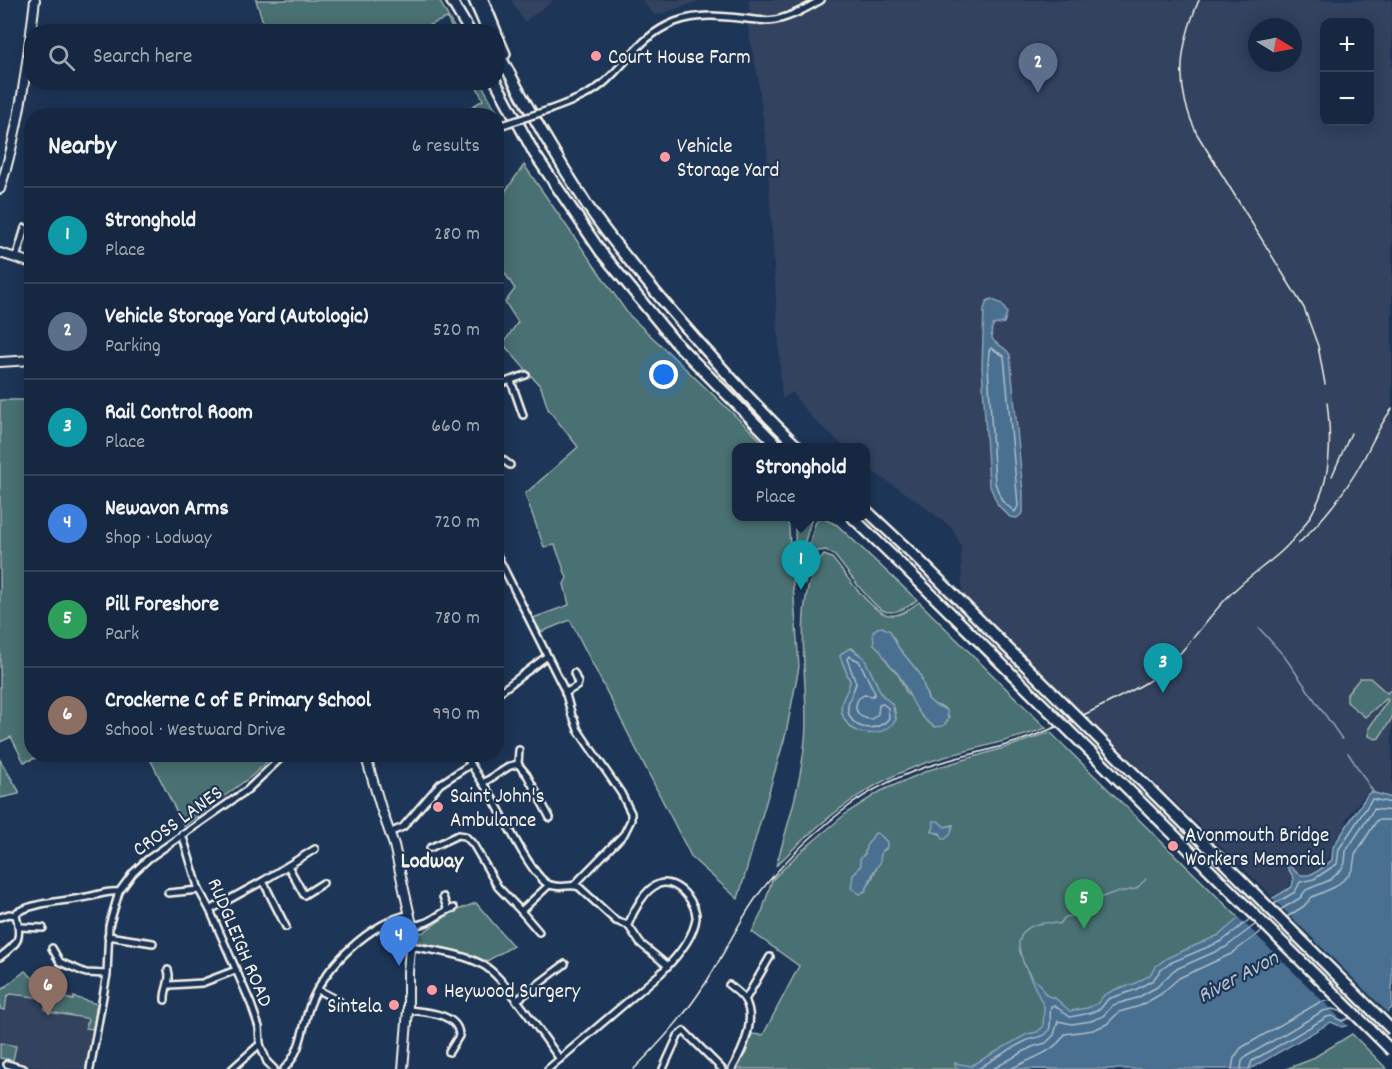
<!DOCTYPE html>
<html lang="en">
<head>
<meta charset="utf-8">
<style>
	:root { --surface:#162841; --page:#23344c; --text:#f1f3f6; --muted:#9ea6b1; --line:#35445a; --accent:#95b2f1 }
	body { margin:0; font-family:Dekko,sans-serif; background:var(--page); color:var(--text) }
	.controls { position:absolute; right:18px; top:18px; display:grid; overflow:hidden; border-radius:12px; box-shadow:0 3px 15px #0003 }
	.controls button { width:54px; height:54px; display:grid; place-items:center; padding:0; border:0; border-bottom:2px solid var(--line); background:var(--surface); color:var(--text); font:30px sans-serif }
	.compass { position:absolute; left:1248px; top:18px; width:54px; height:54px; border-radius:50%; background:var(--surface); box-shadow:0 3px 15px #0003; rotate:100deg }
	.you { position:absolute; left:664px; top:375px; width:21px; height:21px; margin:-15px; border:4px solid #fff; border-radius:50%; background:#1a73e8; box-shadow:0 0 0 9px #1a73e833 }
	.badge { display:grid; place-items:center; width:39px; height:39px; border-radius:50%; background:var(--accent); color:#fff; font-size:20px; font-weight:700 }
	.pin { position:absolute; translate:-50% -50px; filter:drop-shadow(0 2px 3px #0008) }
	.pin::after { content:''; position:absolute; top:32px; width:21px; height:18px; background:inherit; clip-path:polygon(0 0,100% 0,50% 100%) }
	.popup { position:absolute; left:732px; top:443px; width:138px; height:78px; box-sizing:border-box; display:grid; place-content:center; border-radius:12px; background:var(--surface); filter:drop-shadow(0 2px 4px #0005); font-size:20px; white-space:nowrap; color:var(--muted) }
	.popup b { font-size:22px; color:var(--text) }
	.popup::after { content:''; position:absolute; left:50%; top:100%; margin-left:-12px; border:12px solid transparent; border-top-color:var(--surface) }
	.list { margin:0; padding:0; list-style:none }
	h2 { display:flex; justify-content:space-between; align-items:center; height:78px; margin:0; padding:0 24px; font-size:26px }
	h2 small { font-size:20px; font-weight:400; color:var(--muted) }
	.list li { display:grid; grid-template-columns:39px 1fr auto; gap:18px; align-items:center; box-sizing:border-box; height:96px; padding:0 24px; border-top:2px solid var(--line) }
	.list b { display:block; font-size:22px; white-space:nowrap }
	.list p { margin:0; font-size:20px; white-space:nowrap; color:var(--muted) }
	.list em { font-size:20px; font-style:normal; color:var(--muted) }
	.icon { flex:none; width:33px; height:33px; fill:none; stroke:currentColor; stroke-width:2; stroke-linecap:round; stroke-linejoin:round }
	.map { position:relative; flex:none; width:1392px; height:1069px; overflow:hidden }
	.search { position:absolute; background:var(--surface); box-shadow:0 3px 15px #0003; left:24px; top:24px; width:480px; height:66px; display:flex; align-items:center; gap:15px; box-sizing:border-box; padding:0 21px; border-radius:24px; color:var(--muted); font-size:22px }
	.panel { position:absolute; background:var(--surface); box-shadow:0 3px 15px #0003; left:24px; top:108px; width:480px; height:654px; border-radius:24px }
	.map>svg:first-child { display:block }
	.built { fill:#32435e; fill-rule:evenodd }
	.green { fill:#486f72; stroke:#9eb0ad; stroke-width:1.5; fill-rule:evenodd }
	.water { fill:#496f91; stroke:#8da3b4; stroke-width:1.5 }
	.pier { fill:#1d3557 }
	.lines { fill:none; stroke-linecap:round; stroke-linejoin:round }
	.shore { stroke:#b0bdc5; stroke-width:1.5 }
	.stream { stroke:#8da3b4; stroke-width:1.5 }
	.street-casing { stroke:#f4f1e8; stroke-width:10 }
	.secondary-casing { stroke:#f4f1e8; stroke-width:12 }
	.highway-casing { stroke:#f4f1e8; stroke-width:14 }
	.street { stroke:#1d3557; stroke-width:5 }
	.secondary { stroke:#1d3557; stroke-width:8 }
	.highway { stroke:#1d3557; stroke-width:9 }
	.rail { stroke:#f4f1e8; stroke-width:1.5 }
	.street-bridge-casing { stroke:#f4f1e8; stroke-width:10; stroke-linecap:butt }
	.highway-bridge-casing { stroke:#f4f1e8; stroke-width:14; stroke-linecap:butt }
	.street-bridge { stroke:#1d3557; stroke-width:5 }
	.highway-bridge { stroke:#1d3557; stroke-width:9 }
	.poi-dot { fill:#ff9aa2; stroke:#1d3557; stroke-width:2 }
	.labels { text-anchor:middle; stroke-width:4.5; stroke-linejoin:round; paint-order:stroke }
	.poi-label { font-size:21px; fill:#f4f1e8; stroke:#1d3557; text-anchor:start }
	.street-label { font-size:21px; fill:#f4f1e8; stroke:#1d3557 }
	.neighbourhood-label { font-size:22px; font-weight:bold; fill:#f4f1e8; stroke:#1d3557 }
	.water-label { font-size:22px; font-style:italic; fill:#b8c4ca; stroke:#1d3557 }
</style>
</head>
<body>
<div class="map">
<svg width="1392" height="1069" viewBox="0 0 1392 1069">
	<rect width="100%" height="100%" fill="#1d3557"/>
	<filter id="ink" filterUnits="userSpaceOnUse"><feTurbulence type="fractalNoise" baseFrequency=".0167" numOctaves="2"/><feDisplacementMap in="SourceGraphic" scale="12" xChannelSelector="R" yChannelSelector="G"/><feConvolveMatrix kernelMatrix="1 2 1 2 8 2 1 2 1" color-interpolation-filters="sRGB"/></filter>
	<g filter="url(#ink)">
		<!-- built -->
		<g class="built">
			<path d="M511,0H554L524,22Z"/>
			<path d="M642,0H702L655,16Z"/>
			<path d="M748,0H1392V797L1368,791L1345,820L1347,822L1332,845L1324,865L1309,874L1292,877L1291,883L1285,890L1272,896L969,604L962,591L961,545L951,527L913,498L870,470L866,466V448L845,447L812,418L798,401L793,392L782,399L767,150L758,79L746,18H751ZM1324,22H1370V122H1324ZM1257,27H1293V63H1257Z"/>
			<path d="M25,971L43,987L97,1004L86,1069H50L0,1060V991Z"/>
		</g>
		<!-- green -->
		<g class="green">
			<path d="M256,0H439L456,31H453L447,18L415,31H286L265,28Z"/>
			<path d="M481,83L498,114L497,121L496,116L458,115L483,100L475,83Z"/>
			<path d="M524,165L628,314L768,447L736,448V516L788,517L799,667L786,733L738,899L692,858L570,620L541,632L533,618L569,605L564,584L567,578L555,545L544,547L525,494L578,447L548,409L541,387L503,344L518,322L505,302L515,289L497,261V203Z"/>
			<path d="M0,400H31L32,754L45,755L24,762L11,737L0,742Z"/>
			<path d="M820,516L826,517V520L837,525L917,600C907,608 894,616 882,610C870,604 845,568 835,556L826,550L818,551L813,558L805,584L800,581L815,524Z"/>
			<path d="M797,517H812L796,573L795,529Z"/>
			<path d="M824,555L832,558C844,572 871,613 889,615C899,617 911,608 919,602L1046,728C1004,744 959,750 917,766C862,786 816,825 776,866C788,825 801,783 805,740C811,689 788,596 824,555ZM890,631L898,647L920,674L928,699L935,705L943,707L949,718L945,724L907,694L898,674L887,661L884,653L874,644ZM852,648L864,658L882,695L894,707L896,718L851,728C831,703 848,703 850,681L840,656Z"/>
			<path d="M1360,678H1370L1387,693L1392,689V718L1379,738L1376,739L1369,736V728L1373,722L1388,700L1386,699L1365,717L1347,702V694Z"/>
			<path d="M1050,732L1239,918L1292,887L1294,878L1286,865L1287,862C1290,865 1293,870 1297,873C1309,881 1324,867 1332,860L1333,847L1368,794L1371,792L1392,798V871L1139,1023L1047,1009L1054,1069H736L747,1051L751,1034L763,1035L799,966L752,932L762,912L772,880L799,853L848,812L881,791L929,770L1014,745ZM939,822L945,827L953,825L950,834L942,835L932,831ZM881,836L886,841V849L881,852C881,861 870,884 864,892L853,875L861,865L860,859C871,848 863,844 881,836Z"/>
			<path d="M148,755H274L253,775L184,826Z"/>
			<path d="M0,760L19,791V794L0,798Z"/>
			<path d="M476,903L513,946L487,961L466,954L419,942L416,934L418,931L422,933L453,912Z"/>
			<path d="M25,971L45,988L43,998L11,994L7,996L5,1010L0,1009V991Z"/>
			<path d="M48,994L73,1000L74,997L97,1004L93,1029L86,1028L88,1019L85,1018L49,1012L45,1009Z"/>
			<path d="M1352,1034L1387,1069H1286L1310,1060Z"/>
			<path d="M0,1043L16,1046L13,1060L0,1058Z"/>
		</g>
		<!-- water -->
		<g class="water">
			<path d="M991,299L1002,304L1007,313L1004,323L993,325C986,346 1003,342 1010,355L1023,493V513L1017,518L1010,517L998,505L989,484L982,367L984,309L987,301Z"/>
			<path d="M882,627L890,631L898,647L920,674L928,699L935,705L947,710L948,720L943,726L935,727C915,716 911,695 900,677C897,672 892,668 888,663C883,656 881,650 874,644L873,632L877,628Z"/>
			<path d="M850,648L864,658L882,695L892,704L896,720C882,739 849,739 842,713C838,701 849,692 850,681L840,656L842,653Z"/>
			<path d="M1371,792L1392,798V1008L1383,1014L1342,1027L1331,1022L1250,1069H956L955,1063L971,1066L1027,1034L1037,1032L1043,1027L1044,1007L1023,962L1034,980L1041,985L1043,991L1048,996L1055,998L1070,1011L1087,1008L1097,1004L1104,995L1116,989L1132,985L1150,975L1155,967L1167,958L1219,935L1239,918L1292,887L1294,878L1286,865L1287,862C1290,865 1293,870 1297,873C1309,881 1324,867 1332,860L1333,847L1368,794Z"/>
			<path d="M933,821H938L945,827L953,825L950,835L945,839H943L940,833L932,832L934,826Z"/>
			<path d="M875,833L879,834L887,842V847L881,852L880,863L874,871L866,890L860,894L851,888L853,875L861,865L860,859L865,854L866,846Z"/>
		</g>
		<!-- pier -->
		<path class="pier" d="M1270,896L1389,1014L1350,1028L1237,916Z"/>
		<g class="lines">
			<!-- shore -->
			<g class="shore">
				<path d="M991,348L1004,356L1017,493L1018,506L1015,512L1002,501L995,483L988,367L989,351Z"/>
				<path d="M849,656L859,661L875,693L873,696L864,695L858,699C852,711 860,719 872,719L878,714L879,705L883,704L888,708L889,718C878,733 852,731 848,711C846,701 854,693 856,683L847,659Z"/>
				<path d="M1274,904L1295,892L1300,882L1314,879L1337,864L1339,849L1372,799L1392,803"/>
				<path d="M1280,910L1300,898L1306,890L1330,880L1342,869L1345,863L1346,851L1374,809L1392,811"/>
				<path d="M1287,917L1304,906L1312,897L1335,887L1349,875L1353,868L1355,855L1377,820H1392"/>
				<path d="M978,1069C994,1059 1011,1048 1028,1040C1035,1037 1045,1038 1049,1030C1052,1023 1049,1014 1051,1006H1055L1070,1017L1090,1013L1101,1008L1108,999L1135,990L1153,980L1160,971L1170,963L1222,941L1250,919"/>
				<path d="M993,1069L1032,1047L1046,1043L1054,1035L1058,1021L1072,1024L1091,1021L1103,1016L1113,1005L1137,998L1157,987L1174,970L1226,947L1256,924"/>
				<path d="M1011,1069C1030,1058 1053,1054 1065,1034L1093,1030L1107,1024L1119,1012L1140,1006L1161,994L1179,978L1231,954L1262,931"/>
				<path d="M1232,1069L1234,1058L1241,1048L1320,1002L1332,1000"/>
				<path d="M1241,1069L1242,1061L1247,1056L1323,1011L1332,1009L1344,1012"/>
				<path d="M1249,1069L1252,1061L1327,1017L1332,1016L1342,1021L1350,1018"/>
			</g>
			<!-- stream -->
			<g class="stream">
				<path d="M1259,628L1284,656L1342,739"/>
				<path d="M1348,753L1374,793"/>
				<path d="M1023,962C1022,956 1018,949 1019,942C1023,923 1045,921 1060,924L1065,917L1072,916L1097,899L1113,893L1136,889L1146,879"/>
			</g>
			<!-- street casing -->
			<g class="street-casing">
				<g id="street">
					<path d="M549,110C570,102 590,96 606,81C630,59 642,35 675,22C699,13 722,16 747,19C756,20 766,22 775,20C791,17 807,8 821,0"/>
					<path d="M16,258L25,228"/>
					<path d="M511,381L523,415"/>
					<path d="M496,385L526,375"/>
					<path d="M496,455L510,465"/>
					<path d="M496,553L565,691L572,716"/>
					<path d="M565,693L577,686L578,683L574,673"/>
					<path d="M496,695L547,656"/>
					<path d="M574,719L578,730L621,793L631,813V820L624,834L574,885"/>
					<path d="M465,754C474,771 485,786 495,802C505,820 532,876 548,884C559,890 569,883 579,887L616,921L628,925"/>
					<path d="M518,764L519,750"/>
					<path d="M483,783L510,766L518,764L527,775L550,818"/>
					<path d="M389,833L403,827L440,784L471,764"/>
					<path d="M182,834L199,890L210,910L251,1004L259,1027L260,1044L267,1062L274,1069"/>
					<path d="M430,848L458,835L465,836L473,844L498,887L521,911"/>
					<path d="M288,866L304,895L323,883"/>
					<path d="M263,881L286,927"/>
					<path d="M168,893L199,890"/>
					<path d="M443,897L448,910"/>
					<path d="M210,910L263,881L315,849"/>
					<path d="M16,915L17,912C40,901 63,902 87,897C99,895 107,890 119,892"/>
					<path d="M0,917L9,914L16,915"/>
					<path d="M412,925C432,925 438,912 454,908"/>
					<path d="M20,927L43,928"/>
					<path d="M539,932L521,911L549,885"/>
					<path d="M108,936L153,943"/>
					<path d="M411,946C434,951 462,953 483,965C504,976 543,1037 560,1059"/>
					<path d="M52,948L60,962L86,973L107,974"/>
					<path d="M0,957C19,943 22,938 16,915"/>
					<path d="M170,985L202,983L236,970"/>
					<path d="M729,985C735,990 743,995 746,1002C756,1022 742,1052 732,1069"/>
					<path d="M318,990L339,1001"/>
					<path d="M165,1000C164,989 172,981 168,970"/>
					<path d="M745,1000L770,957"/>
					<path d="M516,1001L565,964"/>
					<path d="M408,1010C425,1012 459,1013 459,1036L449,1052"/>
					<path d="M7,1064L24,1069"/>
					<path d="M90,1069L107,974L109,926L119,892L133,873L148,859L247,790L285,754"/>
					<path d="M232,1069L260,1044"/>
					<path d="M284,1069C302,1051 302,1028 310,1005C325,966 369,923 411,914"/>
					<path d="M548,1069L661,973C675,959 694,938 696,918C697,902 676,878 659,884C645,888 633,912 628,925L640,943L668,966"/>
					<path d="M663,1069L678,1036L684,1031L722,1069"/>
				</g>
			</g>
			<!-- secondary casing -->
			<g class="secondary-casing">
				<g id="secondary">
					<path d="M0,189C20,127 27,64 35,0"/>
					<path d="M0,253L32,263"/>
					<path d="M0,362L32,360"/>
					<path d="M365,754L381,808L394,845L412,925L408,972V1010L403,1069"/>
				</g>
			</g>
			<!-- highway casing -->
			<g class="highway-casing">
				<g id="highway">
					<path d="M451,0L470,32"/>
					<path d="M474,0L488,32"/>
					<path d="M483,0L496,32"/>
					<path d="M496,33L505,54"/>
					<path d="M496,48C524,102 554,154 587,205C608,237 633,265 657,294C702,347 749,400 799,448"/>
					<path d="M496,82L534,153L601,252L675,342L780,448"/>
					<path d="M866,510L918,559"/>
					<path d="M851,516L907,570"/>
				</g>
			</g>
			<!-- street -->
			<use href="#street" class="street"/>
			<!-- secondary -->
			<use href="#secondary" class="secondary"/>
			<!-- highway -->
			<use href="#highway" class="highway"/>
			<!-- rail -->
			<g class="rail">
				<path d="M1199,0C1179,47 1174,87 1197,134L1304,308L1318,346L1325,384"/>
				<path d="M1332,476L1351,433"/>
				<path d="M1298,544C1324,519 1347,490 1364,458C1373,441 1380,424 1392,409"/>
				<path d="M634,1069C659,1044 684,1017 703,987C724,956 738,921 761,891C784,861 812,835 841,812C870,789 907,772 942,762C966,755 991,750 1016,742C1059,728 1102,707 1142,685C1184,661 1203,618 1238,587C1253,573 1271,562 1285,548C1329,505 1334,459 1327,402"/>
			</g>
			<!-- street-bridge casing -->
			<g class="street-bridge-casing">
				<path id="street-bridge" d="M496,127L549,110"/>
			</g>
			<!-- highway-bridge casing -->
			<g class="highway-bridge-casing">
				<g id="highway-bridge">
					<path d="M918,559L1392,1030"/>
					<path d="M907,570L1392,1051"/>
				</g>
			</g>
			<!-- street-bridge -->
			<use href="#street-bridge" class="street-bridge"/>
			<!-- highway-bridge -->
			<use href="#highway-bridge" class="highway-bridge"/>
		</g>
	</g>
	<!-- markers -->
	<g class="poi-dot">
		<circle cx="596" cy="56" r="6"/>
		<circle cx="665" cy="157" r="6"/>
		<circle cx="438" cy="807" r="6"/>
		<circle cx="1173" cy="846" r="6"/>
		<circle cx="432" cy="990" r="6"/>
		<circle cx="394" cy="1005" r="6"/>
	</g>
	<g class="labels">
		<!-- poi labels -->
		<g class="poi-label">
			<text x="608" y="63">Court House Farm</text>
			<text x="677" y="152">Vehicle<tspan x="677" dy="24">Storage Yard</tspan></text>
			<text x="450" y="802">Saint John's<tspan x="450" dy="24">Ambulance</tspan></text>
			<text x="1185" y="841">Avonmouth Bridge<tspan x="1185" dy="24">Workers Memorial</tspan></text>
			<text x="444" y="997">Heywood Surgery</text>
			<text x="382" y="1012" text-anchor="end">Sintela</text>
		</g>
		<!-- street labels -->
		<g class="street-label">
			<text transform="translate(177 820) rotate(-36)" y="7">CROSS LANES</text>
			<text transform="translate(241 942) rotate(67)" y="7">RUDGLEIGH ROAD</text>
		</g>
		<!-- neighbourhood labels -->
		<g class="neighbourhood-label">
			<text x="432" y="867">Lodway</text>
		</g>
		<!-- water labels -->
		<g class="water-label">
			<text transform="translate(1237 975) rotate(-28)" y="8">River Avon</text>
		</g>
	</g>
</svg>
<div class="controls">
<button>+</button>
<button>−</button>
</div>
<svg class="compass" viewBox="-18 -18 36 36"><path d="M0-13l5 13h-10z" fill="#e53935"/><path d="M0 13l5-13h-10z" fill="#9ea6b1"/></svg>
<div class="you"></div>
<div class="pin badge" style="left:801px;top:590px;background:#0f9aa8">1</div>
<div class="popup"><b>Stronghold</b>Place</div>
<div class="pin badge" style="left:1038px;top:93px;background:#5c6f8a">2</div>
<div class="pin badge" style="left:1163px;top:693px;background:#0f9aa8">3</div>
<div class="pin badge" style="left:399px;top:966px;background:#3f7fe0">4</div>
<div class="pin badge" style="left:1084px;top:929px;background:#2e9e5b">5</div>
<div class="pin badge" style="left:48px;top:1016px;background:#8d6e63">6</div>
<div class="search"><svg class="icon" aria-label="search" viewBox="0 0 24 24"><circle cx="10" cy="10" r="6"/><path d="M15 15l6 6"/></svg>Search here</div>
<section class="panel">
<h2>Nearby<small>6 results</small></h2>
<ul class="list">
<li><span class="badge" style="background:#0f9aa8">1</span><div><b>Stronghold</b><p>Place</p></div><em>280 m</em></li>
<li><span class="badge" style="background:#5c6f8a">2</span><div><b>Vehicle Storage Yard (Autologic)</b><p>Parking</p></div><em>520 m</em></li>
<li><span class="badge" style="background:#0f9aa8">3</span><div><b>Rail Control Room</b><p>Place</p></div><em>660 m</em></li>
<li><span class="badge" style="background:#3f7fe0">4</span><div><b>Newavon Arms</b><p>Shop · Lodway</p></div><em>720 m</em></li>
<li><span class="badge" style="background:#2e9e5b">5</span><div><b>Pill Foreshore</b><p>Park</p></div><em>780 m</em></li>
<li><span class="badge" style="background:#8d6e63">6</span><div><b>Crockerne C of E Primary School</b><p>School · Westward Drive</p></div><em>990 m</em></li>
</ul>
</section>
</div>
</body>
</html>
